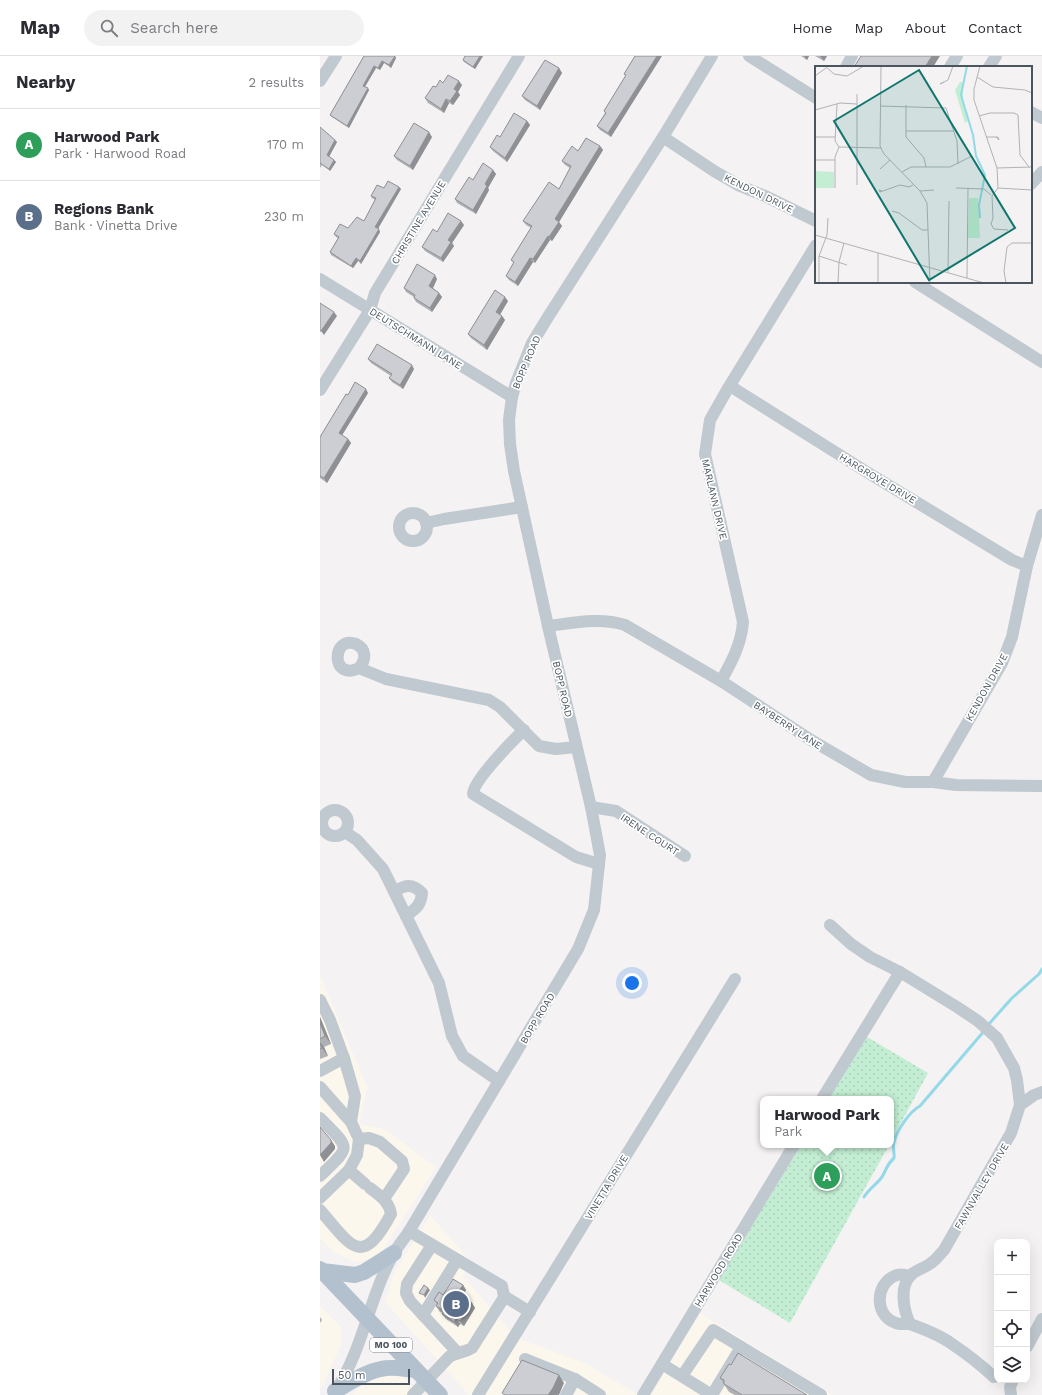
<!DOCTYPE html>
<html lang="en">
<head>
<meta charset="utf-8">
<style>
	:root { --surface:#fff; --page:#f2f2f3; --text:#2b2b33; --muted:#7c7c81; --line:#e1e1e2; --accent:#111827 }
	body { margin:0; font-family:"Work Sans",sans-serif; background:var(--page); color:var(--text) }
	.controls { position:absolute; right:12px; bottom:12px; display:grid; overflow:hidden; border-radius:8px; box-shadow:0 4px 16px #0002 }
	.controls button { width:36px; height:36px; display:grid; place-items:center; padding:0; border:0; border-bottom:1px solid var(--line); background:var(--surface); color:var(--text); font:20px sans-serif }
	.scale { position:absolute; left:12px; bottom:10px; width:78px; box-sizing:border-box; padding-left:4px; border:2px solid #4a555e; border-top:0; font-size:11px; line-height:14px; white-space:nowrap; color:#4a555e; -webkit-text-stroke:3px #fff; paint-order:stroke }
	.you { position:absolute; left:312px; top:927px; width:14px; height:14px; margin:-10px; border:3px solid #fff; border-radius:50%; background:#1a73e8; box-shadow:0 0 0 6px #1a73e833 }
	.badge { display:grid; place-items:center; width:26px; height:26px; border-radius:50%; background:var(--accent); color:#fff; font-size:13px; font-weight:700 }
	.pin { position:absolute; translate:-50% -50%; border:2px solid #fff; box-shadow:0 1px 4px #0006 }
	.popup { position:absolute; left:440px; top:1040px; width:134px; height:52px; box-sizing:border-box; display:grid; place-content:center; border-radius:8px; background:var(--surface); filter:drop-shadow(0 1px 3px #0005); font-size:13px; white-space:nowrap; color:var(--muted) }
	.popup b { font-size:15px; color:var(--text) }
	.popup::after { content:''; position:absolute; left:50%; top:100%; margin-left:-8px; border:8px solid transparent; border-top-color:var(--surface) }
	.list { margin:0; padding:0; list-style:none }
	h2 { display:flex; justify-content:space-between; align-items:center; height:52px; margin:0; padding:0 16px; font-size:17px }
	h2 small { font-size:13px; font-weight:400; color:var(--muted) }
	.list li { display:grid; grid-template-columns:26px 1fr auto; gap:12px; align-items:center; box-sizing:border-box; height:72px; padding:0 16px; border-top:1px solid var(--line) }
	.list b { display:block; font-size:15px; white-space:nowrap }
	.list p { margin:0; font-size:13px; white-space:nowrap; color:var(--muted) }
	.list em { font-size:13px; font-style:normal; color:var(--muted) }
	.icon { flex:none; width:22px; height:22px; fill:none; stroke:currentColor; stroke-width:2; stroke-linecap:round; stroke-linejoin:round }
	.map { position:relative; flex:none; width:722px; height:1339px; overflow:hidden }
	header { display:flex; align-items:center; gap:24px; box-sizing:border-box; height:56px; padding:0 20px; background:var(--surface); border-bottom:1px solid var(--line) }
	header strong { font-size:19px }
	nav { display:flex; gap:22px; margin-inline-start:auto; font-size:14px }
	.search { width:280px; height:36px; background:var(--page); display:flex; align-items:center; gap:10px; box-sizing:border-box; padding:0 14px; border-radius:22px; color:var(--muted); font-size:15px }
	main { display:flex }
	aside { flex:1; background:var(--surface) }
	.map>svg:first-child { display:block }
	.commercial { fill:#fcf7ed }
	.park { fill:url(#park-dots) }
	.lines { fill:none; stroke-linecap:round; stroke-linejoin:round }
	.stream { stroke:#93d9e8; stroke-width:3 }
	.minor { stroke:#c0c9cf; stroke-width:12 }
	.major { stroke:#b3c1ce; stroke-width:16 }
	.wall { fill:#afb1b5 }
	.shaded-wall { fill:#8f9094 }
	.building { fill:#ccced3; stroke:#8f9094 }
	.labels { text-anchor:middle; stroke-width:3.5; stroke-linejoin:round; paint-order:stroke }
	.shield { fill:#fff; stroke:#80888e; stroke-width:1 }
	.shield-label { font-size:9px; font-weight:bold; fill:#4a555e }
	.street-label { font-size:10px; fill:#4a555e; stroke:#fff }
	.inset-river { fill:none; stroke:#93d9e8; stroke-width:2 }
	.inset-road { fill:none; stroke:#b0b3b7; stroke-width:1 }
	.view { fill:#0f766e; fill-opacity:0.15; stroke:#0f766e; stroke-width:2 }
	.inset-edge { fill:none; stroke:#4a555e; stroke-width:2 }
</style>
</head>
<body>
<header>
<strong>Map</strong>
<div class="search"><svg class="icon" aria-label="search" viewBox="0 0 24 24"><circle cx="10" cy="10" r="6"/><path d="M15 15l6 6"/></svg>Search here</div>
<nav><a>Home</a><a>Map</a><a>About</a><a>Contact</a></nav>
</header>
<main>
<aside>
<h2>Nearby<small>2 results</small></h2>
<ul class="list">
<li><span class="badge" style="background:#2e9e5b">A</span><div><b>Harwood Park</b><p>Park · Harwood Road</p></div><em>170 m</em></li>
<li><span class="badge" style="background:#5c6f8a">B</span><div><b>Regions Bank</b><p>Bank · Vinetta Drive</p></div><em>230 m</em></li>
</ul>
</aside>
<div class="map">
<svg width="722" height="1339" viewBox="0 0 722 1339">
	<defs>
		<pattern id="park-dots" width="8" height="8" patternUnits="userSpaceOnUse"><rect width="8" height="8" fill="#c3eed3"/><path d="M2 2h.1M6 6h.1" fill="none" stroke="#a9ceb8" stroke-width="1.8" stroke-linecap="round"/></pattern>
	</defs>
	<rect width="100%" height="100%" fill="#f4f2f2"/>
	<!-- commercial -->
	<g class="commercial">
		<path d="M0,919L47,1031L39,1068L64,1073L116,1111L60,1199L37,1207L14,1197L0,1182Z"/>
		<path d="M110,1159L151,1206L143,1220L191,1276L202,1284L265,1307L317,1338L316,1339H149L65,1246L75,1215Z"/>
		<path d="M0,1249L21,1271V1289L4,1327L0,1331Z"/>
		<path d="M380,1257L512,1339H331Z"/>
		<path d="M56,1318L74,1319L83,1321L102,1339H32L47,1324Z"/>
	</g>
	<!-- park -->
	<g class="park">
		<path d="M547,981L608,1017L571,1085V1043H509Z"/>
		<path d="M481,1089H569L470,1267L399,1224Z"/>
	</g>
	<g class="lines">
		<!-- stream -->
		<g class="stream">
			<path d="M668,969L692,942L719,918L722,913"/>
			<path d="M544,1141C549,1133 556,1129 562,1121C567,1113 566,1109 574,1102C575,1097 572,1091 574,1086C577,1074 590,1055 600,1050L665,974"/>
		</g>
		<!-- minor -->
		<g class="minor">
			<path d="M429,0L496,42"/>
			<path d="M526,11L532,0"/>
			<path d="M630,11L637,0"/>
			<path d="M669,11L676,0"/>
			<path d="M0,25L16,0"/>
			<path d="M711,56L722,62"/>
			<path d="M343,81L394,115L420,130L445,140L496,165"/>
			<path d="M711,128L722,116"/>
			<path d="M0,223L192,341"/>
			<path d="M595,226L722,306"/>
			<path d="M410,330L550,418L692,504L707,510"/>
			<path d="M0,334L50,254L55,237L199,0"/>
			<circle cx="93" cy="471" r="14"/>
			<path d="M106,467L124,463L202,451"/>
			<path d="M228,570C253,567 280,561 305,569L401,625L491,684L551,719L585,726H613L636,729L722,730"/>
			<path d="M39,612C46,604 47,593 36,588C11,579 11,626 39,612L66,623L169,644L180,651L219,690L236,693L256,691"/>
			<path d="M401,625C412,605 421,589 423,566L385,398L390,364L407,334L496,189"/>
			<path d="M204,674C193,684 153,725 153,738L256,801L279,808"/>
			<path d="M613,726L682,607L692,581L707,510L722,459"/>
			<path d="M271,751L296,755L365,800"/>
			<circle cx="15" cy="767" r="13"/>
			<path d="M25,776L37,784L63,813L119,927L132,980L143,1000L179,1025"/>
			<path d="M74,835C86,829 92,827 102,837C101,850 95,853 86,860"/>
			<path d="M510,869L531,888L550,901L580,916L637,951L658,965L677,982L694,1012L697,1024L700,1049"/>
			<path d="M0,944L10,964L24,1002L0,1015"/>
			<path d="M24,1002L35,1040L31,1066"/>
			<path d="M0,1031L31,1066L39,1083L37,1099L29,1114L0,1142"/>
			<path d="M502,1043L580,916"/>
			<path d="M0,1062C31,1094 32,1089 0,1120"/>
			<path d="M39,1083L49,1082L60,1086L82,1105L84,1113L64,1143"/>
			<path d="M29,1114L45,1128"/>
			<path d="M0,1154C31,1189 41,1214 71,1158C69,1145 60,1140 50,1132"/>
			<path d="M89,1175L182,1230L184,1240L183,1243L152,1292L148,1294L130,1300L93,1339"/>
			<path d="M112,1189L87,1228L86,1237L90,1245L138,1297"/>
			<path d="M184,1240L210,1256"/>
			<path d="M103,1259L137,1204"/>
			<path d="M590,1268C587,1268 583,1268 580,1268C554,1264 553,1227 577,1219C581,1218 586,1219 590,1220"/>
			<path d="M707,1291L722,1263"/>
			<path d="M205,1303L255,1323L280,1339"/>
			<path d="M342,1308L392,1339"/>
			<path d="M362,1320L393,1274L501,1339"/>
			<path d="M674,1321C661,1309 647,1298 632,1288C620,1279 604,1273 590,1268C584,1255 579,1232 590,1220C595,1214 605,1212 611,1207C616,1204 620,1198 624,1194L691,1077L700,1049L714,1039L722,1036"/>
			<path d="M16,1334C44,1291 49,1241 74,1197C78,1190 83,1184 88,1177L258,893L274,854L280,799L271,751L228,570L194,415L190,388L189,364L192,341L196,327L212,287L228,261L343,81L392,0"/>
			<path d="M158,1339L415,923"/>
			<path d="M246,1339L255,1323"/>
			<path d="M323,1339L474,1089"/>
			<path d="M392,1339L421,1291"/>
			<path d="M691,1339L690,1331L693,1324"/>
		</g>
		<!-- major -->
		<g class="major">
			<path d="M0,1213L120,1339"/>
			<path d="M2,1215L35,1219L44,1216L74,1197"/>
			<path d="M15,1335C29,1327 45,1316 61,1313C72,1310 84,1313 95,1314"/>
		</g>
	</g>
	<!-- wall -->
	<g class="wall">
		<path d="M44,0H75L76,2L71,12L64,7L60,14L56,12L45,31L49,34L29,72L12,61L10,59Z"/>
		<path d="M163,0L155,13L144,6L143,4Z"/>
		<path d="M315,0L291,81L280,74L277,70L285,57L284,55L306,20L304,18Z"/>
		<path d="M481,0H489L487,4Z"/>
		<path d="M495,0H507L504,5Z"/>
		<path d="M239,12L242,17L220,54L205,44L202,40Z"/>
		<path d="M123,27L142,29L138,36L140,39L133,49L129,47L124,57L108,47L105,42L116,31Z"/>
		<path d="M207,65L210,69L187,106L173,95L170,91L180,81Z"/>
		<path d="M0,72L17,86L9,100L16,106L10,115L2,109L0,112Z"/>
		<path d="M112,81L93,114L77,104L74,100Z"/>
		<path d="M280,90L283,94L239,166L242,170L232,185L230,184L215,207L213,206L198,230L189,224L186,220L194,207L191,204L211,172L206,169L203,165L239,133L250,112L245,109L242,105L258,95Z"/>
		<path d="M173,114L176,118L168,132L169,134L156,158L137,147L135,143L153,124Z"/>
		<path d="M79,131L81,133L58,173L60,176L41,208L38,205L33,212L11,199L10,196L18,182L16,181L14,178L44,165L55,144L52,142L51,140L64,132Z"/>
		<path d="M144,169L132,187L134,190L123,206L105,195L102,191L117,176Z"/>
		<path d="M117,223L113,232L119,237L122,241L112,256L96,246L94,242V241L86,236L84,232Z"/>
		<path d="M188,245L180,259L182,260L185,264L167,294L151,282L148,278Z"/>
		<path d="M48,303L94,313L83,333L72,326L69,322L71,320L51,307Z"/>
		<path d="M48,337L22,379L28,383L31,387L7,427L0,422V381L28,339Z"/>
		<path d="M0,961L11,988L4,991L8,1000L0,1003Z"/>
		<path d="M143,1229L146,1234L142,1241L152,1247L155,1252L144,1270L140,1268L138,1271L126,1263L122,1258L123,1257L120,1256L116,1250L117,1248L114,1244L123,1239Z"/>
		<path d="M0,1261L2,1264L0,1267Z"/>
		<path d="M400,1322L487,1339H415L409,1336Z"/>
	</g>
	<!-- shaded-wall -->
	<g class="shaded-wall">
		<path d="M75,0L76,2L71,12L69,9Z"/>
		<path d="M160,0H163L155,13L153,11Z"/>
		<path d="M337,0H342L291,81L288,77Z"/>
		<path d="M484,0H489L487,4Z"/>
		<path d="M500,0H507L504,5Z"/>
		<path d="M612,0H620L613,11H605Z"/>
		<path d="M62,5L64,7L60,14L58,12Z"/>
		<path d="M54,10L56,12L44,32L43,30Z"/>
		<path d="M239,12L242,17L220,54L217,50Z"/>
		<path d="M139,25L142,29L138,36L140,39L133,49L130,45L134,33Z"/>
		<path d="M48,32L49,34L29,72L27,70Z"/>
		<path d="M126,43L129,47L124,57L121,53Z"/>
		<path d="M207,65L210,69L187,106L185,102Z"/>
		<path d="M109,76L112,81L93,114L90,110Z"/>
		<path d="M15,84L17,86L9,101L7,99Z"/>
		<path d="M280,90L283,94L239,166L242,170L232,185L229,181L235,163Z"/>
		<path d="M14,104L16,106L10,115L9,113Z"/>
		<path d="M173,114L176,118L168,132L169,134L156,158L153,154L165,128Z"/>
		<path d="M79,131L81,133L57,174L55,171Z"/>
		<path d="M141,165L144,169L132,187L134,190L123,206L121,202L128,184Z"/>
		<path d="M59,173L60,176L41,208L40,205Z"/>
		<path d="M228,180L230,184L215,207L213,203Z"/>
		<path d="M36,202L38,205L33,212L31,210Z"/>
		<path d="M210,202L213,206L198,230L195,226Z"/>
		<path d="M115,219L117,223L112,234L109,230Z"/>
		<path d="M119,237L122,241L112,256L110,252Z"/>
		<path d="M185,241L188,245L179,260L176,256Z"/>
		<path d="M14,256L17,260L4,279L1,275Z"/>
		<path d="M182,260L185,264L167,294L164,289Z"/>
		<path d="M92,309L94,313L83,333L80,329Z"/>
		<path d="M46,333L48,337L21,381L19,377Z"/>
		<path d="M28,383L31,387L7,427L4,422Z"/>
		<path d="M0,961L11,988L5,980L0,967Z"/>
		<path d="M0,986L4,991L8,1000L2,992Z"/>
		<path d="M11,1084L15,1090V1093L4,1106L0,1099Z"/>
		<path d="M143,1229L146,1234L141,1243L137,1238Z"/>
		<path d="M108,1232L110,1234L105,1242L104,1239Z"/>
		<path d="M152,1247L155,1252L144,1270L140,1265Z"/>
		<path d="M136,1263L140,1268L138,1271L134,1266Z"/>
		<path d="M239,1319L244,1327L239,1339H228Z"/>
	</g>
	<!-- building -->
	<g class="building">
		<path d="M44,0H75L69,9L62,5L58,12L54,10L43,30L48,32L27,70L10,59Z"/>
		<path d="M145,0H160L153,11L143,4Z"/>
		<path d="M315,0H337L288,77L277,70L286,57L284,55L306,19L304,18Z"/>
		<path d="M541,0H612L605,11H534Z"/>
		<path d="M225,4L239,12L217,50L202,40Z"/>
		<path d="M128,19L139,25L134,33L137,35L130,45L126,43L121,53L105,42L113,30L116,31L120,24L123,27Z"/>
		<path d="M194,57L207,65L185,102L170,91L177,79L180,81Z"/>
		<path d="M94,67L109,76L90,110L74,100Z"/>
		<path d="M0,71L15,84L7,99L14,104L9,113L0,107Z"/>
		<path d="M266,82L280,90L235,163L239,166L229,181L228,180L213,203L210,202L195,226L186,220L194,206L191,204L212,170L203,165L229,126L239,133L251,110L242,105L252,90L258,95Z"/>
		<path d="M163,107L173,114L165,128L167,130L153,154L135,143L149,121L153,124Z"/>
		<path d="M68,125L79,131L55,171L59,173L40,205L36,202L31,210L10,196L19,181L14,178L20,168L28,172L37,161L44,165L56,142L51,140L57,129L64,132Z"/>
		<path d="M128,157L141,165L128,184L131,186L121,202L102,191L113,173L117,176Z"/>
		<path d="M97,208L115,219L109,230L119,237L110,252L94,242L95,239L84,232Z"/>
		<path d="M175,234L185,241L176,256L182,260L164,289L148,278Z"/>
		<path d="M0,247L14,256L1,275H0Z"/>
		<path d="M57,288L92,309L80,329L69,322L72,318L48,303Z"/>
		<path d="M35,326L46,333L19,377L28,383L4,422L0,420V381L26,338L28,339Z"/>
		<path d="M0,967L5,980L0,983Z"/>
		<path d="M0,987L2,992L0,993Z"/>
		<path d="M0,1071L11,1084V1087L0,1099Z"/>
		<path d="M133,1223L143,1229L137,1238L152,1247L140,1265L136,1263L134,1266L122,1258L124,1255L116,1250L118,1247L114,1244L119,1236L123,1239Z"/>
		<path d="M104,1229L108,1232L104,1239L99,1237Z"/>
		<path d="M418,1297L487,1339H422L404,1328V1324L400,1322L409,1308L411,1309Z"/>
		<path d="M202,1304L239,1319L233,1332L228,1339H185L182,1337Z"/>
	</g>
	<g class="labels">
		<!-- shield labels -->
		<rect class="shield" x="50" y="1282" width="42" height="14" rx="3"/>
		<g class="shield-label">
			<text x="71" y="1292">MO 100</text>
		</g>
		<!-- street labels -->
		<g class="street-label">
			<text transform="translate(439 137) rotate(26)" y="4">KENDON DRIVE</text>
			<text transform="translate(98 166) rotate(-59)" y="4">CHRISTINE AVENUE</text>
			<text transform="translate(96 282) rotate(32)" y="4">DEUTSCHMANN LANE</text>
			<text transform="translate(206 306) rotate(-67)" y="4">BOPP ROAD</text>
			<text transform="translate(558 422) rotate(31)" y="4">HARGROVE DRIVE</text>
			<text transform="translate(395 443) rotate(77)" y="4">MARLANN DRIVE</text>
			<text transform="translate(666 631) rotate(-61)" y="4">KENDON DRIVE</text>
			<text transform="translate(243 633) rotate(77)" y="4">BOPP ROAD</text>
			<text transform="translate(468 669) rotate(33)" y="4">BAYBERRY LANE</text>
			<text transform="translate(330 778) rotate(33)" y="4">IRENE COURT</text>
			<text transform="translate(217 962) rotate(-59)" y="4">BOPP ROAD</text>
			<text transform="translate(661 1130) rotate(-60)" y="4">FAWNVALLEY DRIVE</text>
			<text transform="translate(286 1131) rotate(-59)" y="4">VINETTA DRIVE</text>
			<text transform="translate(398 1214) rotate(-59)" y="4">HARWOOD ROAD</text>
		</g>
	</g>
	<!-- overview -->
	<g transform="translate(495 10)">
		<rect width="217" height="217" fill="#f4f2f2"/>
		<path d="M145,16H148V33L153,55L150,57L140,24Z" fill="#c3eed3"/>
		<path d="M0,105L19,106V122H0ZM154,132H163L165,172H153Z" fill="#c3eed3"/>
		<path class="inset-river" d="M152,0L146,29L158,69L161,90L170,109L164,139L165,152"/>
		<path class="inset-road" d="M10,0L19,8L32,10L49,0M66,0L65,80L69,88L105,125L112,137L115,217M165,0L159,23V34L182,102L183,122L177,130L178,152L176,158L179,163L193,164M0,10L11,2M162,11L178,21L210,24L217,27M129,16L125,18L133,14L138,0M22,38L20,75L24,81M91,39V71L109,92L111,101M65,40L131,42L142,75L143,98M0,44L25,37L42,38M164,50L175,47H199L203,49L205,89L214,101M91,65H139M0,71H20M171,71H183L184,74L181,71M24,81L66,82M0,94H20M182,102L217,101M65,103L75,94M87,106L96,101H135L157,90M42,119V28M20,122V91L24,81M141,122L169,123L176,129M183,122L217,124M67,125L64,124L65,126L85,119L94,121L98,119M105,125L119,124M77,145L84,147L107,164H113M0,169L169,217M63,187V217M4,190L32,199M133,206L134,135M152,212L153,122M4,217V190L12,169L13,152M23,217L24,196L29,177M191,217L189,205L192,181L197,177H217"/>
		<path class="view" d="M104,4L200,162L114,214L19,55Z"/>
		<rect width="217" height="217" class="inset-edge"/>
	</g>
</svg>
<div class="controls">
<button>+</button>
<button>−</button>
<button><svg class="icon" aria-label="locate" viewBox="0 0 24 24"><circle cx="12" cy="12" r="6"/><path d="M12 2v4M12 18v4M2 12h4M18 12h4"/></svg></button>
<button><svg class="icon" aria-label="layers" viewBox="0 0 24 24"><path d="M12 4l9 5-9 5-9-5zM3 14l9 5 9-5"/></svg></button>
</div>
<div class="scale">50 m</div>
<div class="you"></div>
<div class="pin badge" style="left:507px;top:1120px;background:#2e9e5b">A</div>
<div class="popup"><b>Harwood Park</b>Park</div>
<div class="pin badge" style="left:136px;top:1248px;background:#5c6f8a">B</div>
</div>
</main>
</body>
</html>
